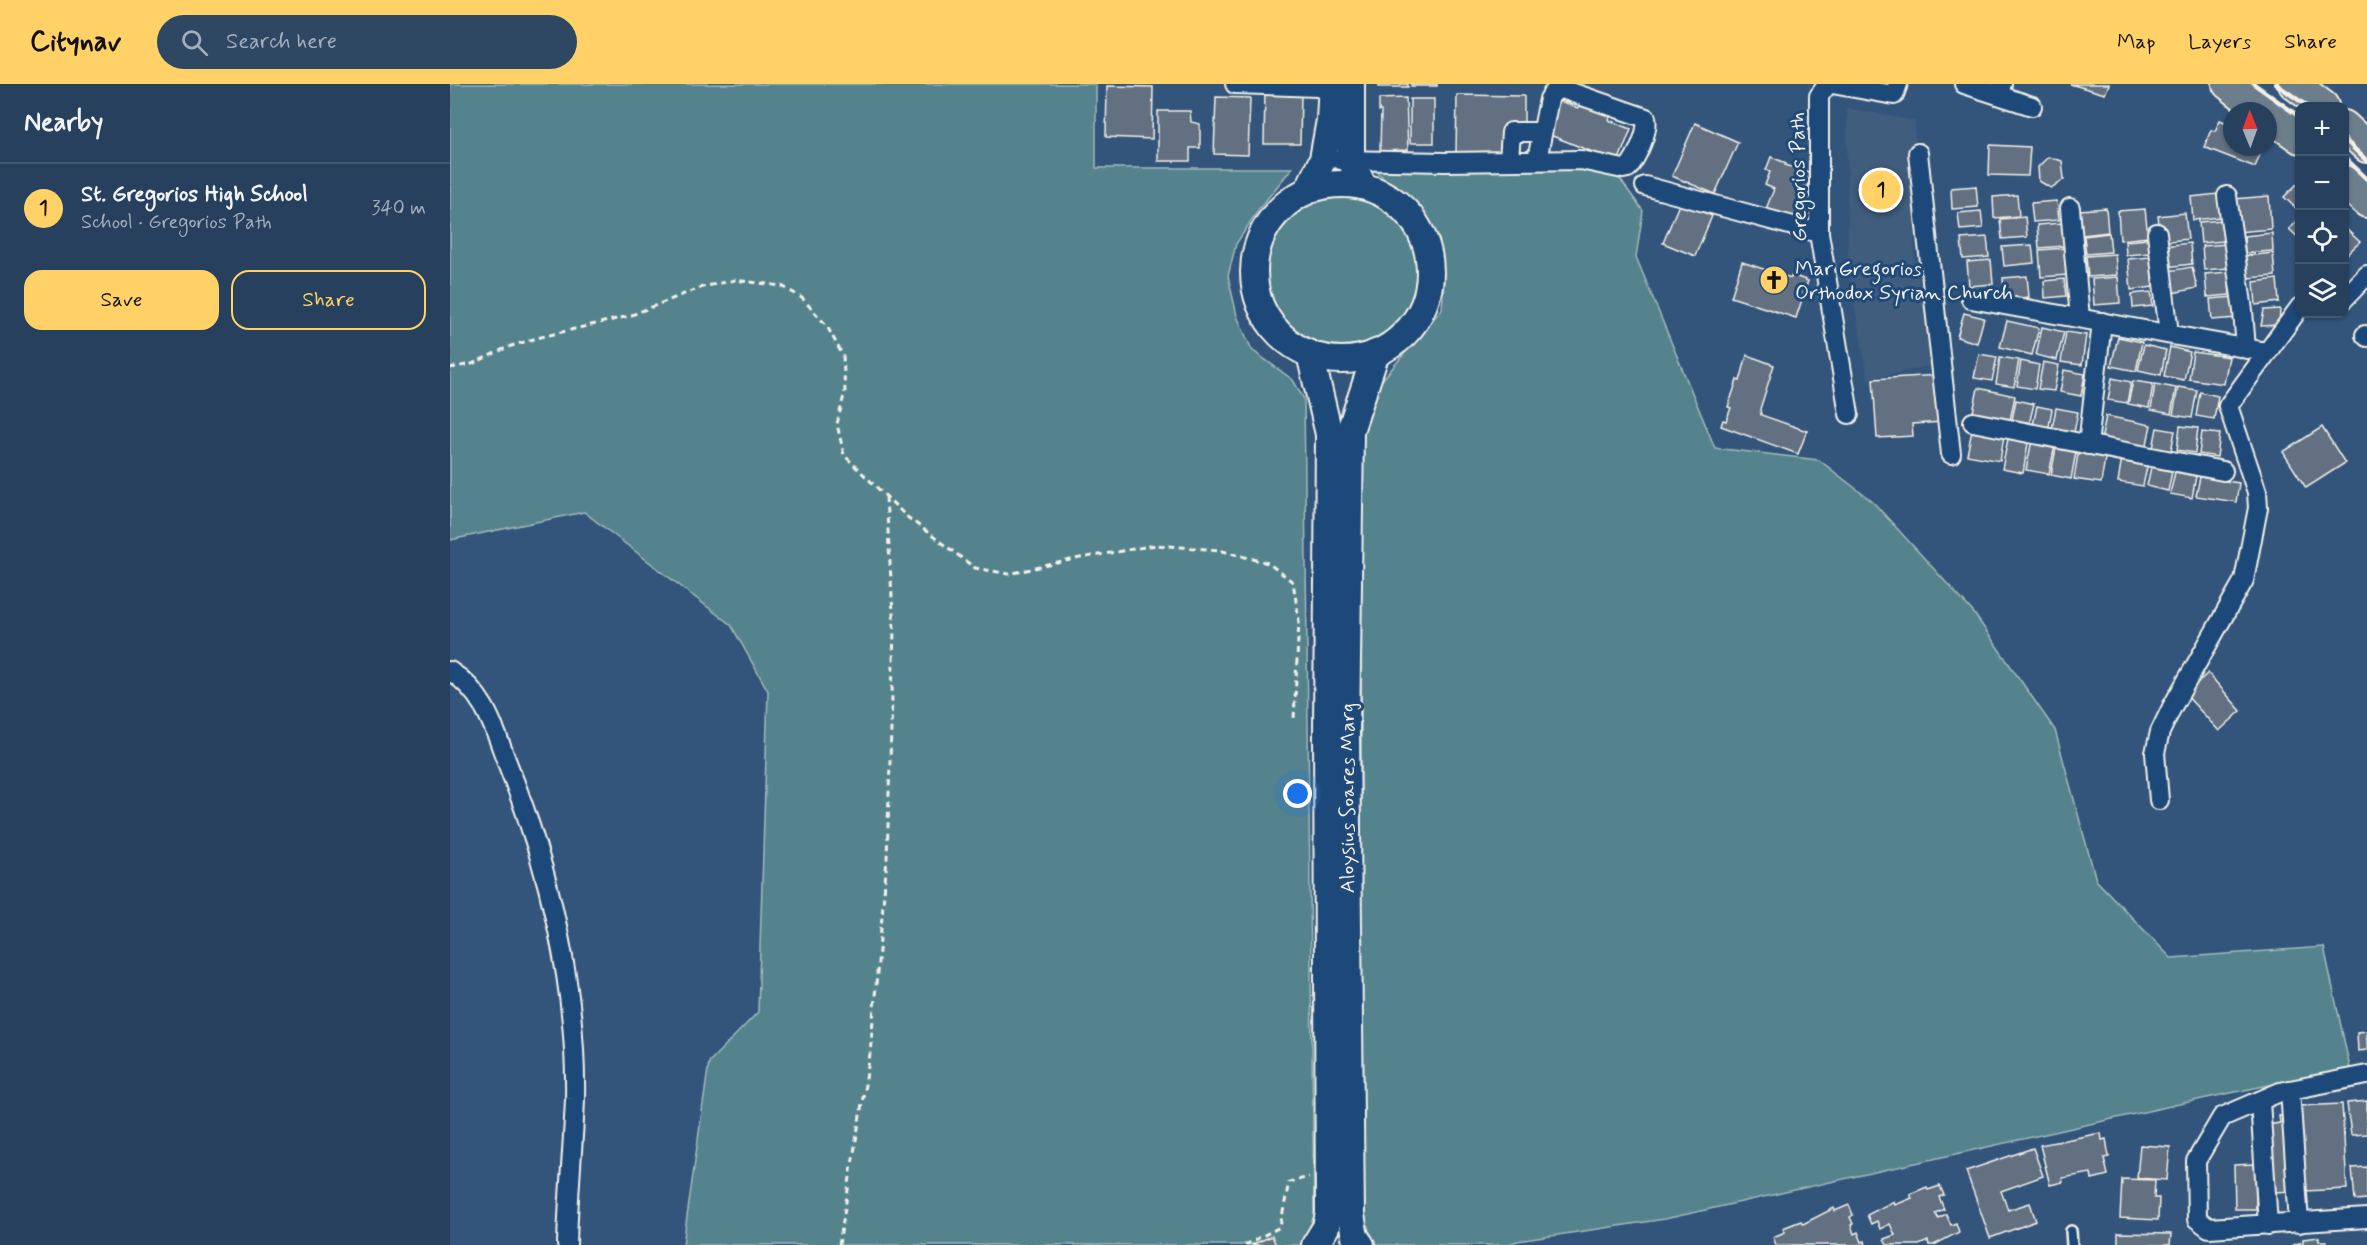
<!DOCTYPE html>
<html lang="en">
<head>
<meta charset="utf-8">
<style>
	:root { --surface:#26405d; --page:#2e4763; --text:#f1f3f6; --muted:#a4afbc; --line:#425972; --accent:#ffd166 }
	body { margin:0; font-family:Mynerve,sans-serif; background:var(--page); color:var(--text) }
	.controls { position:absolute; right:18px; top:18px; display:grid; overflow:hidden; border-radius:12px; box-shadow:0 2px 4px #0004 }
	.controls button { width:54px; height:54px; display:grid; place-items:center; padding:0; border:0; border-bottom:2px solid var(--line); background:var(--surface); color:var(--text); font:30px sans-serif }
	.compass { position:absolute; left:1773px; top:18px; width:54px; height:54px; border-radius:50%; background:var(--surface); box-shadow:0 2px 4px #0004; rotate:359deg }
	.you { position:absolute; left:848px; top:710px; width:21px; height:21px; margin:-15px; border:4px solid #fff; border-radius:50%; background:#1a73e8; box-shadow:0 0 0 9px #1a73e833 }
	.badge { display:grid; place-items:center; width:39px; height:39px; border-radius:50%; background:var(--accent); color:#111; font-size:20px; font-weight:700 }
	.pin { position:absolute; translate:-50% -50%; border:3px solid #fff; box-shadow:0 2px 6px #0006 }
	.list { margin:0; padding:0; list-style:none }
	h2 { display:flex; justify-content:space-between; align-items:center; height:78px; margin:0; padding:0 24px; font-size:26px }
	h2 small { font-size:20px; font-weight:400; color:var(--muted) }
	.list li { display:grid; grid-template-columns:39px 1fr auto; gap:18px; align-items:center; box-sizing:border-box; height:90px; padding:0 24px; border-top:2px solid var(--line) }
	.list b { display:block; font-size:22px; white-space:nowrap }
	.list p { margin:0; font-size:20px; white-space:nowrap; color:var(--muted) }
	.list em { font-size:20px; font-style:normal; color:var(--muted) }
	.actions { display:flex; gap:12px; padding:18px 24px }
	.actions a { flex:1; padding:14px 0; border:2px solid var(--accent); border-radius:18px; text-align:center; font-size:21px; color:var(--accent) }
	.actions .main { background:var(--accent); color:#111 }
	.icon { flex:none; width:33px; height:33px; fill:none; stroke:currentColor; stroke-width:2; stroke-linecap:round; stroke-linejoin:round }
	.map { position:relative; flex:none; width:1917px; height:1161px; overflow:hidden }
	header { display:flex; align-items:center; gap:36px; box-sizing:border-box; height:84px; padding:0 30px; background:var(--accent); color:#111 }
	header strong { font-size:28px }
	nav { display:flex; gap:33px; margin-inline-start:auto; font-size:21px }
	.search { width:420px; height:54px; background:var(--page); display:flex; align-items:center; gap:15px; box-sizing:border-box; padding:0 21px; border-radius:33px; color:var(--muted); font-size:22px }
	main { display:flex }
	aside { flex:1; background:var(--surface) }
	.map>svg:first-child { display:block }
	.built { fill:#415d7e }
	.green { fill:#54838d; stroke:#a4baba; stroke-width:1.5 }
	.building { fill:#627081; stroke:#f4f1e8; stroke-width:1.5 }
	.lines { fill:none; stroke-linecap:round; stroke-linejoin:round }
	.service-casing { stroke:#f4f1e8; stroke-width:14 }
	.minor-casing { stroke:#f4f1e8; stroke-width:22 }
	.secondary-casing { stroke:#f4f1e8; stroke-width:30 }
	.trunk-casing { stroke:#f4f1e8; stroke-width:34 }
	.path { stroke:#f4f1e8; stroke-width:3; stroke-dasharray:6 4.5; stroke-linecap:butt }
	.service { stroke:#1f4a7a; stroke-width:9 }
	.minor { stroke:#1f4a7a; stroke-width:18 }
	.secondary { stroke:#1f4a7a; stroke-width:26 }
	.trunk { stroke:#6c7d8c; stroke-width:30 }
	.rail { stroke:#f4f1e8; stroke-width:4.5 }
	.labels { text-anchor:middle; stroke-width:6; stroke-linejoin:round; paint-order:stroke }
	.street-label { font-size:21px; fill:#f4f1e8; stroke:#1f4a7a }
	.poi-label { font-size:21px; fill:#f4f1e8; stroke:#1f4a7a; text-anchor:start }
</style>
</head>
<body>
<header>
<strong>Citynav</strong>
<div class="search"><svg class="icon" aria-label="search" viewBox="0 0 24 24"><circle cx="10" cy="10" r="6"/><path d="M15 15l6 6"/></svg>Search here</div>
<nav><a>Map</a><a>Layers</a><a>Share</a></nav>
</header>
<main>
<aside>
<h2>Nearby<small></small></h2>
<ul class="list">
<li><span class="badge">1</span><div><b>St. Gregorios High School</b><p>School · Gregorios Path</p></div><em>340 m</em></li>
</ul>
<div class="actions"><a class="main">Save</a><a>Share</a></div>
</aside>
<div class="map">
<svg width="1917" height="1161" viewBox="0 0 1917 1161">
	<rect width="100%" height="100%" fill="#33557c"/>
	<filter id="ink" filterUnits="userSpaceOnUse"><feTurbulence type="fractalNoise" baseFrequency=".0167" numOctaves="2"/><feDisplacementMap in="SourceGraphic" scale="12" xChannelSelector="R" yChannelSelector="G"/><feConvolveMatrix kernelMatrix="1 2 1 2 8 2 1 2 1" color-interpolation-filters="sRGB"/></filter>
	<g filter="url(#ink)">
		<!-- built -->
		<path class="built" d="M1397,24L1465,37L1464,175L1488,280L1418,295L1398,185Z"/>
		<!-- green -->
		<g class="green">
			<path d="M0,0H646V84H842L809,125L786,160L778,192L787,232L802,266L843,296L854,315L864,1132L852,1161H233L259,978L308,928L318,607L281,541L134,428L0,456Z"/>
			<path d="M921,84H1119L1167,91L1193,127L1186,173L1265,364L1369,376L1423,418L1523,528L1605,646L1646,796L1721,874L1874,863L1900,984L1752,1015L1215,1135L1067,1157L1057,1161H927L917,1143L910,1114L912,348L928,301L992,225L994,197L978,137L948,104Z"/>
			<circle cx="892" cy="188" r="74"/>
		</g>
		<!-- building -->
		<g class="building">
			<rect x="929" y="0" width="29" height="3"/>
			<rect x="961" y="0" width="26" height="2"/>
			<path d="M1620,0H1659L1655,10Z"/>
			<path d="M657,2L703,3L702,55L656,53Z"/>
			<path d="M815,7H851L850,60H814Z"/>
			<path d="M1007,11L1074,12V44L1057,70L1006,69Z"/>
			<path d="M766,13L800,14L798,71L764,70Z"/>
			<path d="M956,14L958,66L930,67L931,27H929V15Z"/>
			<rect x="960" y="15" width="24" height="44"/>
			<path d="M1108,16L1128,24L1131,17L1161,29L1159,36L1181,45L1168,78L1095,49Z"/>
			<path d="M708,27H740L741,38L750,40V64H740V77H708Z"/>
			<path d="M1770,36L1782,41V63H1813L1805,83L1754,63L1761,46L1765,47Z"/>
			<path d="M1245,39L1288,58L1265,110L1222,92Z"/>
			<path d="M1540,61L1580,63L1578,92L1539,91Z"/>
			<path d="M1321,73L1336,79L1335,81L1362,89L1345,136L1316,125L1324,105L1315,101L1320,88L1316,86Z"/>
			<path d="M1598,73L1612,77L1614,95L1601,104L1589,97L1588,83Z"/>
			<path d="M1849,98L1850,99V128L1834,113Z"/>
			<path d="M1526,102L1528,123L1502,125L1501,104Z"/>
			<path d="M1768,110L1771,133L1743,136L1741,113Z"/>
			<path d="M1567,111L1569,132L1544,134L1543,113Z"/>
			<path d="M1819,112L1821,145L1787,148L1784,115Z"/>
			<path d="M1607,117L1609,136L1583,138L1581,119Z"/>
			<path d="M1230,118L1262,132L1245,172L1213,159Z"/>
			<path d="M1656,124L1658,148L1632,151L1630,126Z"/>
			<path d="M1695,125L1698,153L1670,156L1668,127Z"/>
			<path d="M1531,127L1533,144L1510,146L1508,129Z"/>
			<path d="M1735,129L1738,155L1711,158L1708,132Z"/>
			<path d="M1575,133L1577,153L1552,155L1550,135Z"/>
			<path d="M1850,133V155L1839,145Z"/>
			<path d="M1773,136L1775,157L1751,159L1749,138Z"/>
			<path d="M1612,139L1614,162L1589,164L1587,141Z"/>
			<path d="M1894,143L1910,158L1894,173Z"/>
			<path d="M1659,149L1661,168L1636,170L1634,152Z"/>
			<path d="M1822,149L1823,167L1795,169L1794,152Z"/>
			<path d="M1537,153L1539,173L1513,175L1511,155Z"/>
			<path d="M1699,155L1700,169L1676,171L1675,157Z"/>
			<path d="M1740,159L1742,180L1716,183L1713,162Z"/>
			<path d="M1777,160L1779,184L1754,186L1752,162Z"/>
			<path d="M1582,161L1584,179L1554,182L1552,163Z"/>
			<path d="M1616,164L1618,191L1591,193L1589,166Z"/>
			<path d="M1823,169L1825,192L1797,194L1795,172Z"/>
			<path d="M1665,170L1667,191L1638,193L1636,172Z"/>
			<path d="M1700,173L1703,203L1681,206L1678,175Z"/>
			<path d="M1541,176L1543,200L1519,202L1517,178Z"/>
			<path d="M1292,178L1341,194L1342,191L1358,197L1346,234L1281,213Z"/>
			<path d="M1742,183L1747,204L1722,209L1718,187Z"/>
			<path d="M1778,188L1780,211L1757,213L1755,190Z"/>
			<path d="M1577,192L1579,213L1555,216L1553,194Z"/>
			<path d="M1668,193L1670,219L1644,221L1642,195Z"/>
			<path d="M1614,195L1616,212L1595,214L1594,197Z"/>
			<path d="M1827,195L1829,218L1806,221L1804,198Z"/>
			<path d="M1701,208L1703,222L1683,224L1682,210Z"/>
			<path d="M1785,213L1787,234L1762,236L1760,215Z"/>
			<path d="M1830,225L1829,241L1811,242L1814,226Z"/>
			<path d="M1514,229L1534,234L1527,259L1507,253Z"/>
			<path d="M1557,237L1589,244L1582,271L1550,263Z"/>
			<path d="M1592,243L1614,248L1607,276L1586,271Z"/>
			<path d="M1616,248L1636,251L1632,281L1611,278Z"/>
			<path d="M1668,253L1692,258L1686,287L1661,282Z"/>
			<path d="M1694,261L1716,266L1711,291L1688,286Z"/>
			<path d="M1720,263L1740,268L1734,296L1714,292Z"/>
			<path d="M1743,268L1779,273L1774,300L1739,295Z"/>
			<path d="M1529,270L1547,273L1542,297L1524,294Z"/>
			<path d="M1297,271L1324,281L1310,325L1311,331L1357,347L1348,370L1271,342L1273,336L1276,337L1281,324L1278,323L1287,296L1290,297Z"/>
			<path d="M1550,273L1569,276L1564,303L1546,300Z"/>
			<path d="M1571,277L1589,281L1585,305L1567,302Z"/>
			<path d="M1593,278L1609,281L1604,307L1588,305Z"/>
			<path d="M1614,286L1635,290L1631,312L1610,308Z"/>
			<path d="M1490,291L1493,338L1462,340L1463,352L1427,354L1423,295Z"/>
			<path d="M1662,294L1681,298L1677,319L1658,316Z"/>
			<path d="M1683,297L1703,300L1699,324L1678,320Z"/>
			<path d="M1705,300L1726,304L1721,330L1701,326Z"/>
			<path d="M1728,303L1747,306L1742,334L1723,331Z"/>
			<path d="M1528,304L1565,312L1559,341L1522,333Z"/>
			<path d="M1750,308L1768,312L1764,335L1746,332Z"/>
			<path d="M1566,316L1584,320L1578,344L1561,341Z"/>
			<path d="M1587,322L1602,325L1598,348L1582,346Z"/>
			<path d="M1606,324L1628,328L1623,354L1601,350Z"/>
			<path d="M1656,332L1701,341L1696,365L1651,357Z"/>
			<path d="M1730,342L1748,344L1745,369L1727,366Z"/>
			<path d="M1872,343L1895,379L1856,404L1833,368Z"/>
			<path d="M1707,344L1725,347L1721,367L1703,364Z"/>
			<path d="M1522,346L1554,352L1550,377L1517,371Z"/>
			<path d="M1752,348L1770,350L1767,373L1749,370Z"/>
			<path d="M1558,355L1578,359L1573,389L1552,385Z"/>
			<path d="M1582,356L1605,361L1599,390L1576,386Z"/>
			<path d="M1606,364L1626,368L1621,395L1601,391Z"/>
			<path d="M1629,364L1656,368L1651,399L1624,395Z"/>
			<path d="M1672,373L1698,378L1693,402L1668,398Z"/>
			<path d="M1702,378L1723,383L1718,407L1697,402Z"/>
			<path d="M1725,388L1746,392L1742,414L1720,410Z"/>
			<path d="M1750,393L1789,399L1786,418L1746,412Z"/>
			<path d="M1758,589L1791,627L1769,647L1735,610Z"/>
			<path d="M1917,947V966L1908,967L1907,948Z"/>
			<path d="M1917,1017V1050L1901,1051L1897,1019Z"/>
			<path d="M1892,1020L1897,1105L1854,1107L1849,1022Z"/>
			<path d="M1840,1031L1844,1107L1824,1108L1817,1041L1830,1039L1829,1032Z"/>
			<path d="M1651,1049L1652,1056L1656,1055L1659,1073L1654,1074L1658,1091L1642,1095L1641,1089L1612,1094L1613,1098L1600,1101L1590,1061Z"/>
			<path d="M1690,1061L1720,1063L1717,1096L1687,1094Z"/>
			<path d="M1583,1064L1593,1092L1551,1107L1558,1126L1580,1119L1586,1137L1540,1154L1516,1087Z"/>
			<path d="M1805,1080L1806,1125H1785L1784,1081Z"/>
			<path d="M1917,1083V1115L1905,1116L1902,1084Z"/>
			<path d="M1672,1095L1705,1096L1704,1114H1709L1708,1136L1670,1134Z"/>
			<path d="M1490,1102L1494,1111L1489,1113L1494,1125L1485,1129L1488,1134L1496,1130L1501,1141L1506,1139L1509,1148L1484,1161H1479L1478,1157L1469,1161H1437L1434,1155L1445,1151L1440,1140L1430,1145L1427,1137L1421,1140L1417,1131L1444,1117L1445,1121L1462,1114L1460,1110L1477,1103L1478,1106Z"/>
			<path d="M1399,1121L1403,1131L1400,1133L1403,1140L1401,1141L1404,1150L1408,1148L1412,1158L1415,1157L1416,1161H1326L1323,1153L1335,1148L1333,1144L1351,1137L1353,1140L1384,1124L1385,1127Z"/>
			<path d="M1668,1149L1721,1150L1720,1161H1668Z"/>
			<path d="M822,1152L826,1161H801Z"/>
			<path d="M1869,1153V1157H1876V1161H1842L1853,1158V1155Z"/>
		</g>
		<g class="lines">
			<!-- service casing -->
			<g class="service-casing">
				<path id="service" d="M1621,1147L1622,1161"/>
			</g>
			<!-- minor casing -->
			<g class="minor-casing">
				<g id="minor">
					<path d="M785,0L894,4"/>
					<path d="M1378,0L1369,12V149L1399,330"/>
					<path d="M1382,0L1444,11L1448,0"/>
					<path d="M1514,0L1548,11L1552,0"/>
					<path d="M1548,11L1582,22"/>
					<path d="M1468,69L1501,370"/>
					<path d="M890,76L995,78L1131,76L1173,85L1178,84C1187,73 1199,47 1196,34L1112,5C1105,6 1102,9 1099,15L1087,76"/>
					<path d="M1059,77L1061,48H1092"/>
					<path d="M1195,102L1369,149"/>
					<path d="M1777,112L1793,227L1796,265"/>
					<path d="M1620,124L1630,234"/>
					<path d="M1707,149L1719,250"/>
					<path d="M1521,215L1817,268"/>
					<path d="M1894,215L1917,191"/>
					<path d="M1915,251L1917,253"/>
					<path d="M1523,338L1773,387"/>
					<path d="M1638,361L1652,238"/>
					<path d="M0,587C35,609 44,644 58,681C99,784 127,904 125,1015C123,1064 118,1112 117,1161"/>
					<path d="M1709,716L1705,669L1710,648L1722,623L1794,496L1808,424L1807,408L1778,322L1850,223"/>
					<path d="M1917,991L1830,1008L1772,1033L1746,1077L1747,1135L1759,1144L1917,1134"/>
					<path d="M1840,1006L1849,1139"/>
					<path d="M1810,1017L1818,1141"/>
				</g>
			</g>
			<!-- secondary casing -->
			<g class="secondary-casing">
				<g id="secondary">
					<path d="M901,0V76L913,102"/>
					<circle cx="892" cy="188" r="88"/>
					<path d="M858,106L873,75L880,36L882,0"/>
					<path d="M860,270L879,350L877,649L879,1130L876,1143L865,1161"/>
					<path d="M911,1161L905,1153L901,1131L896,649L900,347L926,269"/>
				</g>
			</g>
			<!-- trunk casing -->
			<g class="trunk-casing">
				<g id="trunk">
					<path d="M1778,0L1813,27"/>
					<path d="M1844,0L1873,22"/>
					<path d="M1818,31L1850,54"/>
					<path d="M1894,42L1917,63"/>
					<path d="M1894,97L1917,118"/>
				</g>
			</g>
			<!-- path -->
			<g class="path">
				<path d="M0,284L22,280L58,263L87,254L179,232L252,203L285,196L332,202L352,214L377,242L393,272L395,307L387,340L394,371L456,432L525,484L559,490L625,475L706,461L769,466L818,479L843,498L849,536L844,635"/>
				<path d="M389,1161L420,970L437,775L444,546L436,413"/>
				<path d="M795,1161L830,1143L839,1098L859,1093"/>
			</g>
			<!-- service -->
			<use href="#service" class="service"/>
			<!-- minor -->
			<use href="#minor" class="minor"/>
			<!-- secondary -->
			<use href="#secondary" class="secondary"/>
			<!-- trunk -->
			<use href="#trunk" class="trunk"/>
			<!-- rail -->
			<g class="rail">
				<path d="M1804,0L1850,33"/>
				<path d="M1826,0L1857,22"/>
				<path d="M1894,55L1917,77"/>
				<path d="M1894,73L1917,95"/>
			</g>
		</g>
	</g>
	<!-- icons -->
	<defs>
		<g id="church-disc" transform="scale(1.5)"><circle r="9.5" fill="#ffd166" stroke="#1f4a7a"/><path d="M-1.2-6h2.4v3.5h3.3v2.4h-3.3V6h-2.4V-.1h-3.3v-2.4h3.3Z" fill="#111"/></g>
	</defs>
	<g fill-rule="evenodd">
		<use href="#church-disc" x="1324" y="196"/>
	</g>
	<g class="labels">
		<!-- street labels -->
		<g class="street-label">
			<text transform="translate(1348 93) rotate(-91)" y="7">Gregorios Path</text>
			<text transform="translate(897 714) rotate(-90)" y="7">Aloysius Soares Marg</text>
		</g>
		<!-- poi labels -->
		<g class="poi-label">
			<text x="1345" y="191">Mar Gregorios<tspan x="1345" dy="24">Orthodox Syrian Church</tspan></text>
		</g>
	</g>
</svg>
<div class="controls">
<button>+</button>
<button>−</button>
<button><svg class="icon" aria-label="locate" viewBox="0 0 24 24"><circle cx="12" cy="12" r="6"/><path d="M12 2v4M12 18v4M2 12h4M18 12h4"/></svg></button>
<button><svg class="icon" aria-label="layers" viewBox="0 0 24 24"><path d="M12 4l9 5-9 5-9-5zM3 14l9 5 9-5"/></svg></button>
</div>
<svg class="compass" viewBox="-18 -18 36 36"><path d="M0-13l5 13h-10z" fill="#e53935"/><path d="M0 13l5-13h-10z" fill="#a4afbc"/></svg>
<div class="you"></div>
<div class="pin badge" style="left:1431px;top:106px">1</div>
</div>
</main>
</body>
</html>
